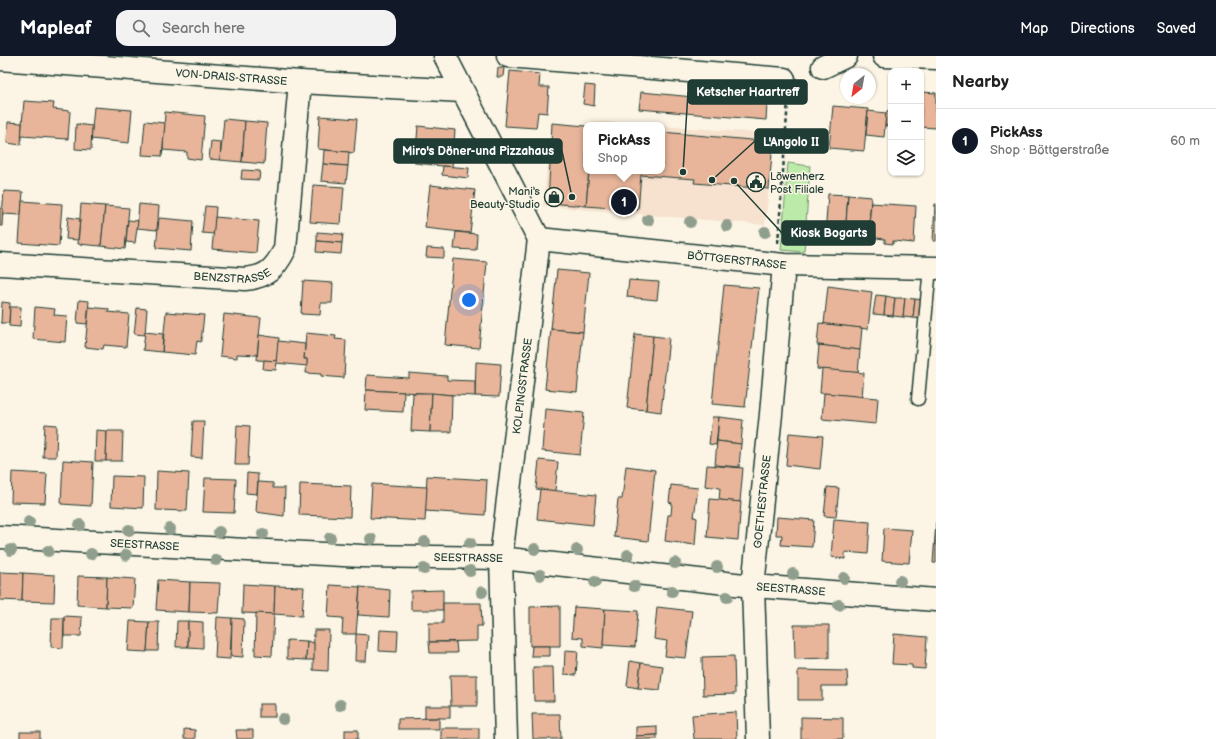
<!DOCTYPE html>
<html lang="en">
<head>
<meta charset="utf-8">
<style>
	:root { --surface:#fff; --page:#f2f2f2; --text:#222; --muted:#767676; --line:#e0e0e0; --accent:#111827 }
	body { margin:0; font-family:"Balsamiq Sans",sans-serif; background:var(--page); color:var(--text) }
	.controls { position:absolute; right:12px; top:12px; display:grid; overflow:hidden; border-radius:8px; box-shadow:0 1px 3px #0004 }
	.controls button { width:36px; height:36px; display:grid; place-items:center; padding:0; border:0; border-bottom:1px solid var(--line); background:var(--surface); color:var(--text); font:20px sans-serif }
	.compass { position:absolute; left:840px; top:12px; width:36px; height:36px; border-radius:50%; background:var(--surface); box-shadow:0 1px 3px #0004; rotate:211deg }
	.you { position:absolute; left:469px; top:244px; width:14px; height:14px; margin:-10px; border:3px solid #fff; border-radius:50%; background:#1a73e8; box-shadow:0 0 0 6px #1a73e833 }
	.badge { display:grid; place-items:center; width:26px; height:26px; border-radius:50%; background:var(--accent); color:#fff; font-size:13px; font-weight:700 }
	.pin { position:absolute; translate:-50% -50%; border:2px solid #fff; box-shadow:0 1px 4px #0006 }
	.popup { position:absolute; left:583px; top:66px; width:82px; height:52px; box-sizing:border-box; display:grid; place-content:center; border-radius:8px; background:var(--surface); filter:drop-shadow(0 1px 3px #0005); font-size:13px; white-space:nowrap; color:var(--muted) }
	.popup b { font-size:15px; color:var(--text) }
	.popup::after { content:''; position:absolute; left:50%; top:100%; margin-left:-8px; border:8px solid transparent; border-top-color:var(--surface) }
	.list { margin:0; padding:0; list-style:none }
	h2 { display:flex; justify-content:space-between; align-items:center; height:52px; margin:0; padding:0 16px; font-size:17px }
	h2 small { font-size:13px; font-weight:400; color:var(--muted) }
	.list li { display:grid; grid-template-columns:26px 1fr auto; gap:12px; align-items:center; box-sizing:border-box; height:64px; padding:0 16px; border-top:1px solid var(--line) }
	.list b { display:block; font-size:15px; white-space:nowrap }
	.list p { margin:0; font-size:13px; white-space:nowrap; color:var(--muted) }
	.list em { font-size:13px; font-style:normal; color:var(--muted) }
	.icon { flex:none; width:22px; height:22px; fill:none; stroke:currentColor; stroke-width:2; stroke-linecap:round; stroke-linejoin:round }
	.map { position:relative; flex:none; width:936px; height:683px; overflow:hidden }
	header { display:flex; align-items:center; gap:24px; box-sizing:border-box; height:56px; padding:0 20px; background:var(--accent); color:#fff }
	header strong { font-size:19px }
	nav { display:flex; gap:22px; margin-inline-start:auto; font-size:14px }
	.search { width:280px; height:36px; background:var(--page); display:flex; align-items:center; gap:10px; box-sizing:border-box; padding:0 14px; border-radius:12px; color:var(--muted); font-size:15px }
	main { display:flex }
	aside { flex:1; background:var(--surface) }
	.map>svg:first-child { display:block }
	.built { fill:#f6e2ce }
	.green { fill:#bceaa8; stroke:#6e946e }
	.building { fill:#e8b59a; stroke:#1f3d34 }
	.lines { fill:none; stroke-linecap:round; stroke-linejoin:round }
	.service-casing { stroke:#1f3d34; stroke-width:15 }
	.minor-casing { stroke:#1f3d34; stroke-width:25 }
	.path { stroke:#1f3d34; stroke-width:2.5; stroke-dasharray:4 3; stroke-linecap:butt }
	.service { stroke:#fcf5e5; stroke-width:12 }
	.minor { stroke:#fcf5e5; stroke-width:22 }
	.tree { fill:#909e8d }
	.labels { text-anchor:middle; stroke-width:3; stroke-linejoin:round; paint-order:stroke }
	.street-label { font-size:11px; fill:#1f3d34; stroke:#fcf5e5 }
	.poi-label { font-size:11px; fill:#1f3d34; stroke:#fcf5e5; text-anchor:start }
	.leader { fill:none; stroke:#1f3d34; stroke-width:1.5 }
	.callout-dot { fill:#1f3d34; stroke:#fcf5e5; stroke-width:1.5 }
	.callout { fill:#1f3d34; stroke:#1f3d34; stroke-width:1.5 }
	.callout-label { font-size:12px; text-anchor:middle; font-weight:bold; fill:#fff }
</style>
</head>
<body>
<header>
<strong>Mapleaf</strong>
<div class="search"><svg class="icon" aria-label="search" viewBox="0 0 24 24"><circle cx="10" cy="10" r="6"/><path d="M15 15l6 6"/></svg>Search here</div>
<nav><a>Map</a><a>Directions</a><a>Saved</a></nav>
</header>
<main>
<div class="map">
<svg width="936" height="683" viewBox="0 0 936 683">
	<rect width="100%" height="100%" fill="#fcf5e5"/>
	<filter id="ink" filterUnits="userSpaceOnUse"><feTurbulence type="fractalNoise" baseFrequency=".025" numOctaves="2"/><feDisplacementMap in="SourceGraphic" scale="8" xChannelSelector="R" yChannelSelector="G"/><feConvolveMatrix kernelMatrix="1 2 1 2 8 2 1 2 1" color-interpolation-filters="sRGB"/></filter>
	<g filter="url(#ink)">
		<!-- built -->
		<g class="built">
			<path d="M593,65L652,69H592Z"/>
			<path d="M662,70L775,78L765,169L543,150L547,111L588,116L662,115Z"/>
		</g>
		<!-- green -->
		<path class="green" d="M788,107L810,110L804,196L781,194Z"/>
		<!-- building -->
		<g class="building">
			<path d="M498,12H504L503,21H497Z"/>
			<path d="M510,15L540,18L539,31H549L547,57L538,56L536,72L505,70Z"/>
			<path d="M585,29L595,30L594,50L583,48Z"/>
			<path d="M641,36L767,48L766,64L639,53Z"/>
			<path d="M921,36L936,37V72L921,71Z"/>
			<path d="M24,45L54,47L53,53L70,55L68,83L21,80Z"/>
			<path d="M833,50L868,53L864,95L829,92Z"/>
			<path d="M94,51L132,54L129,87L91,83Z"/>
			<path d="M888,54L891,55V69L885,70L886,57Z"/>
			<path d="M868,55L886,57L884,81L866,79Z"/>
			<path d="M165,56L205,60L201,104L187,102V96L163,94Z"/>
			<path d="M320,60L357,63L354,97L318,93Z"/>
			<path d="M224,63L245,65L242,106L220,104Z"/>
			<path d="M145,65L165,67L162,100L142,99Z"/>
			<path d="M245,65L267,67L264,108L242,106Z"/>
			<path d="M8,66L22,67L21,89L7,87Z"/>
			<path d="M552,67L586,70V115H589L586,150L548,147Z"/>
			<path d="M76,68L92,70L91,94L75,93Z"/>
			<path d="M418,70L455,74L452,111L415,107Z"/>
			<path d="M662,76L773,86L769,133L694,127L695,123L641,119L638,154L586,150L589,115H662Z"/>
			<path d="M211,85L221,86L220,104L209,103Z"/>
			<path d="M324,94L349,96L348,110L323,108Z"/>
			<path d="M323,108L348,110L346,127L321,125Z"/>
			<path d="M443,110L469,112L468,122L442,119Z"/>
			<path d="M242,114L260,115L259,124L241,123Z"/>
			<path d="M313,129L344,131L341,168L310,166Z"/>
			<path d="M430,129L475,134L470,177L425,172Z"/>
			<path d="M4,135L23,136L21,159L2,158Z"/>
			<path d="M828,138L848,139L845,181L825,180Z"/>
			<path d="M848,139L871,141L868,183L845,181Z"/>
			<path d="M22,145L62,148L59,190L19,187Z"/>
			<path d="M871,147L916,150L914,187L893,185V188L885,187V183L868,181Z"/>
			<path d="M81,148L105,150L101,190L78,188Z"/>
			<path d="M139,148L159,150L157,174L137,172Z"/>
			<path d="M935,148H936V185H933Z"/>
			<path d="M105,150L129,152L125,193L101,190Z"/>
			<path d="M205,150L216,151L214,178L202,177Z"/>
			<path d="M0,152H3L2,170H0Z"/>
			<path d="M68,161L80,163L78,184L66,183Z"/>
			<path d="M215,161L259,165L256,197L212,193Z"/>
			<path d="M159,162L193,165L191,195L156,192Z"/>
			<path d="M128,164L138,165L135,187L126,186Z"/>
			<path d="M317,176L343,178L342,187L317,185Z"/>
			<path d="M456,176L477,178L476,194L454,193Z"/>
			<path d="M317,185L342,187L341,198L316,196Z"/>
			<path d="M427,192L444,193V202L426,201Z"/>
			<path d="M453,203L487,206L479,292L445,289Z"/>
			<path d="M557,214L589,217L583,276L551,273Z"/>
			<path d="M629,224L659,226L657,244L627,241Z"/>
			<path d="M303,225L333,227L332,247H321L320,259L301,258Z"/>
			<path d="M724,229L759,232L745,351L712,348Z"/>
			<path d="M828,230L872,236L868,273L824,268Z"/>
			<path d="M876,239L886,240L884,259L873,258Z"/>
			<path d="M886,240L895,242L893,260L884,259Z"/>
			<path d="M895,242H905L903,261L893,260Z"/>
			<path d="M905,242L915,243L913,262L903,261Z"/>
			<path d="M915,243L923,244L921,263L913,262Z"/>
			<path d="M79,244L89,245L87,268L77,267Z"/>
			<path d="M2,246L10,247L9,267H1Z"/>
			<path d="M10,251H21L20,271L9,270Z"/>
			<path d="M35,251L55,253L54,259L67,260L65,286L33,283Z"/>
			<path d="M89,251L109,253L108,256L129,258L126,291L104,289L103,293L85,291Z"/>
			<path d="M137,252L147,253L145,279L134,278Z"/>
			<path d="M166,256L204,259L201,286L197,285L195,299L162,296Z"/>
			<path d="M224,258L261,262L257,299L237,298V302L220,300Z"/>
			<path d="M819,267L862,272L860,294L817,289Z"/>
			<path d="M551,273L583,276L577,336L545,333Z"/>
			<path d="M145,276L163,278L162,296L143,294Z"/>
			<path d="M306,277L336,280L335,283L346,284L344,322L321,320V318L306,317L307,303H304Z"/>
			<path d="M635,278L653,280L646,354L627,352Z"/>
			<path d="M259,279L279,282L277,305L257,304Z"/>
			<path d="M653,280L669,282L661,356L646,354Z"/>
			<path d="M278,285L305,288L304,303H307V310L276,307Z"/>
			<path d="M819,289L860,294L858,317L817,313Z"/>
			<path d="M264,304L277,305L276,314L263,313Z"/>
			<path d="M476,306L501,308L499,341L475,340Z"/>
			<path d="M822,313L864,317L862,341L820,337Z"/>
			<path d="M409,317L447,320V324L475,325V340L366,334L367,319L409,322Z"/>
			<path d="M366,334L404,336L403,356L365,354Z"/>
			<path d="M413,337H432L430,376L411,375Z"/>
			<path d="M432,337L452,339L451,376H430Z"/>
			<path d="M824,337L878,342L876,368L822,363Z"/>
			<path d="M545,353L584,357L580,399L542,395Z"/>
			<path d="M712,361H719L716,389L709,388Z"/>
			<path d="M719,361L743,364L741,388L717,385Z"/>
			<path d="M193,365H204L202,402L191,401Z"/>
			<path d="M45,368L57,369L56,401H43Z"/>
			<path d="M237,369L250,370L248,409H235Z"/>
			<path d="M96,374L107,375L106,405H95Z"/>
			<path d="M107,375H123L122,405H106Z"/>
			<path d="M789,377L823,380L820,413L786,409Z"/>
			<path d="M717,385L741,388L739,411L715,409Z"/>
			<path d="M63,404L93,406L91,450L61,448Z"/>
			<path d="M539,404L558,406L555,435L536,433Z"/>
			<path d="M707,409L743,412L740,446L719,444L720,432L705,430Z"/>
			<path d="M626,410L655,414L648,485L614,481L618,443H622Z"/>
			<path d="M157,415L189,417L187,455L156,454Z"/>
			<path d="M12,416L47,418L45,447L11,446Z"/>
			<path d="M247,417L258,418L257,438L246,437Z"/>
			<path d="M112,420L144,421L143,452L111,450Z"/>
			<path d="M427,420L487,424L485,459L425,455Z"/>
			<path d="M205,422L236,423L234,457L203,456Z"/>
			<path d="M258,426L273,427V432H285L284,460L256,456Z"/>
			<path d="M300,428L351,430L350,461L299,459Z"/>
			<path d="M372,428L427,431L425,465L370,462Z"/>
			<path d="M671,429L698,432L694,461L697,462L695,489L665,485L668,459H671L672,447L669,446Z"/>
			<path d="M827,431L839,432L836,461L824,460Z"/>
			<path d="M540,433L596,439L593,469L537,463Z"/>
			<path d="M710,443L741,446L738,484L707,481Z"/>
			<path d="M777,461L814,464L812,491L781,489L782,479H776Z"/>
			<path d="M834,463L870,466L868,498L845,496V503L831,501Z"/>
			<path d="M936,466V507H933Z"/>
			<path d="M884,472L912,474L909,507L882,505Z"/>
			<path d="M0,516L23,517L22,545L0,544Z"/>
			<path d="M23,517L55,519L54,546L22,545Z"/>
			<path d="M78,520L107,521L106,551L77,549Z"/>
			<path d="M107,521L135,523L133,552L106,551Z"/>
			<path d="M158,524L190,526L189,556L156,554Z"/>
			<path d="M190,526L220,527L218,557L189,556Z"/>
			<path d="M243,528L275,530L274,558L242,557Z"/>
			<path d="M330,529L360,531L356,578H342L343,562L328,561Z"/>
			<path d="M275,530L304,531L302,560L274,558Z"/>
			<path d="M360,531L390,534L389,561L358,559Z"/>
			<path d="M443,534V554H411V535Z"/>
			<path d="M443,547H481L482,570H477V585L429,586V567H443Z"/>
			<path d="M560,550V590H530V551Z"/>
			<path d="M574,551L605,553L603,592L583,590V582L572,581Z"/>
			<path d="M657,551L692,555L686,602L665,600L667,585L654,583Z"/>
			<path d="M605,553L638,555L635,591L603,589Z"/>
			<path d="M256,557L274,558L272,600L255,599Z"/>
			<path d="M64,560L82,561L81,580H64Z"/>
			<path d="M217,561L232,562L230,603L215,602Z"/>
			<path d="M52,562H64L63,592L51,591Z"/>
			<path d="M232,562L244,563L243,601L231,600Z"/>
			<path d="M130,565L149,566L147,596L128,595Z"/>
			<path d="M177,565H188V591H176Z"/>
			<path d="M188,565L203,566V592L188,591Z"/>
			<path d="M149,566H159L158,595H147Z"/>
			<path d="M794,569H829V602L795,603Z"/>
			<path d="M314,574H329L328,615L313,614Z"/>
			<path d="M380,574L398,575L397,596L379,595Z"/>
			<path d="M356,578L368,579L366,605H355Z"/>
			<path d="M894,578L927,581L925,613L912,612V609L892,608Z"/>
			<path d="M287,584L307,585L306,604L287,603Z"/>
			<path d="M307,585L314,587V604H306Z"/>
			<path d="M429,586H456L457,597H430Z"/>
			<path d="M532,590H550V600H531Z"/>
			<path d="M565,594L578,595L576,619L564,618Z"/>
			<path d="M734,600L735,638L703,639L702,601Z"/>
			<path d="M630,605L641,607L638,632L627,630Z"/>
			<path d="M641,607L663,610L660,634L638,632Z"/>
			<path d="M533,611H553L554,645H534Z"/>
			<path d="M798,614L847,615L848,630H822V644H798Z"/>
			<path d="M450,619H477V650H451Z"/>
			<rect x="259" y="648" width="16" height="13"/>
			<rect x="425" y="650" width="25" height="12"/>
			<path d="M736,656L737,683H694L692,659Z"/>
			<path d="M532,658H560L561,683H533Z"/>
			<path d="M801,661L843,662V683H801Z"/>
			<path d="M439,662V673H398V663Z"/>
			<path d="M657,670V679L636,680V671Z"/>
			<rect x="441" y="672" width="38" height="11"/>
			<path d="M184,673L195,674V683H184Z"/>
			<path d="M236,674H253V683H237Z"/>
			<rect x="345" y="674" width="13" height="9"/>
			<rect x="20" y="676" width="20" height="7"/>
			<path d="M657,679V683H636V680Z"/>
		</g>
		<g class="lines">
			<!-- service casing -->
			<g class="service-casing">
				<path id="service" d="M918,343L930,211"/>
			</g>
			<!-- minor casing -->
			<g class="minor-casing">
				<g id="minor">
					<path d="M445,0L539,183L501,502L506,683"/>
					<path d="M508,0L784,23"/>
					<path d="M884,0L936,2"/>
					<path id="s1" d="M0,3L300,26L462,35"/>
					<path d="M823,11L846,0"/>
					<path id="s2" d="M539,183L784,209L936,212"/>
					<path id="s3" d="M0,208L245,223C267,221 275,213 285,193L300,26"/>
					<path id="s4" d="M0,481L362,500L501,502L753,530L936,544"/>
					<path id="s5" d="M758,683L753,530L771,358L784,209"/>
				</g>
			</g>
			<!-- path -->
			<path class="path" d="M778,187L788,44"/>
			<!-- service -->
			<use href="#service" class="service"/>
			<!-- minor -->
			<use href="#minor" class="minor"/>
		</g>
		<!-- trees -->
		<g class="tree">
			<circle cx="648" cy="164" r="6"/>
			<circle cx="690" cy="166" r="6"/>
			<circle cx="727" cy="170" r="6"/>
			<circle cx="765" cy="176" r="6"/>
			<circle cx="29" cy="466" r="6"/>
			<circle cx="80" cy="469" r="6"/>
			<circle cx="170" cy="473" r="6"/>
			<circle cx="129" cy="474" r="6"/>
			<circle cx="219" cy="476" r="6"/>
			<circle cx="263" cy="478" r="6"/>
			<circle cx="330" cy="482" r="6"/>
			<circle cx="371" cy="483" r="6"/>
			<circle cx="425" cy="486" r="6"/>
			<circle cx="470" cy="487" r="6"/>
			<circle cx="535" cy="493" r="6"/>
			<circle cx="11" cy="494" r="6"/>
			<circle cx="577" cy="494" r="6"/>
			<circle cx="48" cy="495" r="6"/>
			<circle cx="91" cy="498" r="6"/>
			<circle cx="126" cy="499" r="6"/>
			<circle cx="628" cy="499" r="6"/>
			<circle cx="216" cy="504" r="6"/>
			<circle cx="675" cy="507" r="6"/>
			<circle cx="717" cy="511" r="6"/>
			<circle cx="424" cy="513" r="6"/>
			<circle cx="470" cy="515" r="6"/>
			<circle cx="793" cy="518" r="6"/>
			<circle cx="540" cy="519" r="6"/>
			<circle cx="844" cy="522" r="6"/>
			<circle cx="900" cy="525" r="6"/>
			<circle cx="595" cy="526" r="6"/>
			<circle cx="634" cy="530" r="6"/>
			<circle cx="672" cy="535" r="6"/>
			<circle cx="482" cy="536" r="6"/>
			<circle cx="727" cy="541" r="6"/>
			<circle cx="839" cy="549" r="6"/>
			<circle cx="340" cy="649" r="6"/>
			<circle cx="283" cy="663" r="6"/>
		</g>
	</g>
	<!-- icons -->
	<defs>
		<g id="civic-ring" transform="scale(1)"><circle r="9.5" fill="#fcf5e5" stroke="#1f3d34" stroke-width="1.5"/><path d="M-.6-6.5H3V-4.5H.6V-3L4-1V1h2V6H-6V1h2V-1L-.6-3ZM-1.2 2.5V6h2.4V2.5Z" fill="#1f3d34"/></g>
		<g id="shop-ring" transform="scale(1)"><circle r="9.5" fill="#fcf5e5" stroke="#1f3d34" stroke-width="1.5"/><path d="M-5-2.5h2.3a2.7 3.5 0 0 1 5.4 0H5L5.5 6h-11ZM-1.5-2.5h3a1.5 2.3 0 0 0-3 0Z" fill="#1f3d34"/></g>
	</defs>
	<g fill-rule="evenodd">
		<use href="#civic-ring" x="756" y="126"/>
		<use href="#shop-ring" x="554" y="141"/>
	</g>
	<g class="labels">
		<!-- street labels -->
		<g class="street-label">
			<text dy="4" stroke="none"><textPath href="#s1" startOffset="232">VON-DRAIS-STRASSE</textPath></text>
			<text dy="4" stroke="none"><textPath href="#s2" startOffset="199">BÖTTGERSTRASSE</textPath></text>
			<text dy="4" stroke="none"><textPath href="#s3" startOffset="233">BENZSTRASSE</textPath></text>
			<text transform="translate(522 330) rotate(-83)" y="4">KOLPINGSTRASSE</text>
			<text dy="4" stroke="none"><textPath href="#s5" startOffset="238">GOETHESTRASSE</textPath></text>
			<text dy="4" stroke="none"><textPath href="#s4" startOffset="145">SEESTRASSE</textPath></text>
			<text dy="4" stroke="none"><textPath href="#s4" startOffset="469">SEESTRASSE</textPath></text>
			<text dy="4" stroke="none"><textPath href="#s4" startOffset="793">SEESTRASSE</textPath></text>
		</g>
		<!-- poi labels -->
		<g class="poi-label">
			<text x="770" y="124">Löwenherz<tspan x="770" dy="13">Post Filiale</tspan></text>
			<text x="540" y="139" text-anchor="end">Mani's<tspan x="540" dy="13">Beauty-Studio</tspan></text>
		</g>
	</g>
	<!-- callouts -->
	<path class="leader" d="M683 116L688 36M712 124L755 85M572 141L562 95M734 125L782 177"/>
	<g class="callout-dot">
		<circle cx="683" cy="116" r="4"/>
		<circle cx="712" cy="124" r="4"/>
		<circle cx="572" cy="141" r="4"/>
		<circle cx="734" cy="125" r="4"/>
	</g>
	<g class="callout">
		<rect x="688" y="24" width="119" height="24" rx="4"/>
		<rect x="755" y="73" width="73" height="24" rx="4"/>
		<rect x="394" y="83" width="168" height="24" rx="4"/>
		<rect x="782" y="165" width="93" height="24" rx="4"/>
	</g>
	<g class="callout-label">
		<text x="748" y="40">Ketscher Haartreff</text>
		<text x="791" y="90">L'Angolo II</text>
		<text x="478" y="99">Miro's Döner-und Pizzahaus</text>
		<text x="829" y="181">Kiosk Bogarts</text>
	</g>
</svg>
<div class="controls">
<button>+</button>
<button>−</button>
<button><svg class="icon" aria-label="layers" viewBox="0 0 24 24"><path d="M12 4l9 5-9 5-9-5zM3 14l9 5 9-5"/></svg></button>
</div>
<svg class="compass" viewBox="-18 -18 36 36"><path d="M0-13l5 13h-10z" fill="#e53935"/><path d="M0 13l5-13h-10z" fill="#767676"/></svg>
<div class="you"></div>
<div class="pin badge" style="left:624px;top:146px">1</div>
<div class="popup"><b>PickAss</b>Shop</div>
</div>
<aside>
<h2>Nearby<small></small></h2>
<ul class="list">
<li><span class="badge">1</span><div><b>PickAss</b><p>Shop · Böttgerstraße</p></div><em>60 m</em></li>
</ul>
</aside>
</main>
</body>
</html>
